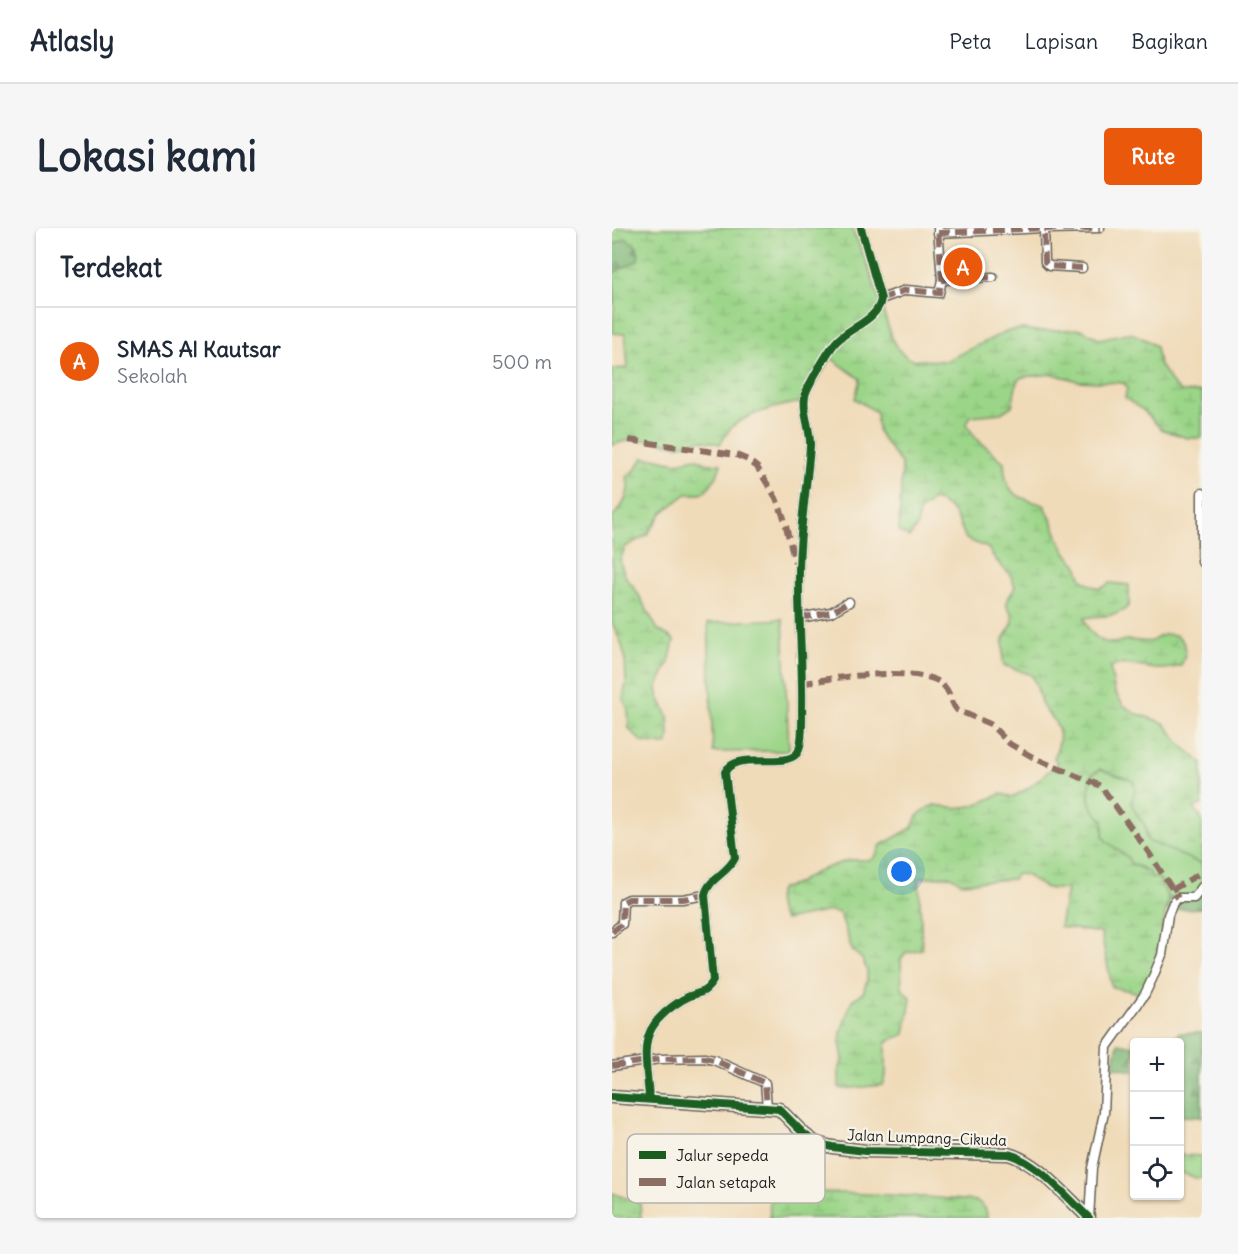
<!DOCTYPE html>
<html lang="id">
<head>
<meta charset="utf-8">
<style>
	:root { --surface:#fff; --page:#f6f6f7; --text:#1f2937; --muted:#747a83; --line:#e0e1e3; --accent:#ea580c }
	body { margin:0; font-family:Delius,sans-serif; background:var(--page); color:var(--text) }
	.controls { position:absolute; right:18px; bottom:18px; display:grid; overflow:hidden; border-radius:6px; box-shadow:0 2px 4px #0004 }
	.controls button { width:54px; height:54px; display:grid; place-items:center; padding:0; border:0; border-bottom:2px solid var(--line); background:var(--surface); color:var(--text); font:30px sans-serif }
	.you { position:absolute; left:290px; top:644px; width:21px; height:21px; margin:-15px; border:4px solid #fff; border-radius:50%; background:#1a73e8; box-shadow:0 0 0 9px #1a73e833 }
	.badge { display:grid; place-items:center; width:39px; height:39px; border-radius:50%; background:var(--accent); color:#fff; font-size:20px; font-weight:700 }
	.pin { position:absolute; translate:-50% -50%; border:3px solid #fff; box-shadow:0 2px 6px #0006 }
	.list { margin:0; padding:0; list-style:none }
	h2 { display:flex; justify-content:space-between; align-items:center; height:78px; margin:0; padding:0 24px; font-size:26px }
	h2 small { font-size:20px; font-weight:400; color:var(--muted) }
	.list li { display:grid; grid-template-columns:39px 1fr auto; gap:18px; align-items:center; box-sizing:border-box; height:108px; padding:0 24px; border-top:2px solid var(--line) }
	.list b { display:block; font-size:22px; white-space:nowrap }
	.list p { margin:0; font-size:20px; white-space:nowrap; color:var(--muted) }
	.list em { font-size:20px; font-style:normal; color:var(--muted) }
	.icon { flex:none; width:33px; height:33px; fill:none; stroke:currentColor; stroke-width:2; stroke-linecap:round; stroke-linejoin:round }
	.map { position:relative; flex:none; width:590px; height:990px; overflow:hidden; border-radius:6px }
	header { display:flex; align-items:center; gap:36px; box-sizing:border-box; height:84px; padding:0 30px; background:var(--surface); border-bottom:2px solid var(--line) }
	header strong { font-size:28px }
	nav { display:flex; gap:33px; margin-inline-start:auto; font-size:21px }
	.intro { display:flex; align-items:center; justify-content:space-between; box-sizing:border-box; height:144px; padding:0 36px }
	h1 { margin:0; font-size:42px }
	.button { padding:15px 27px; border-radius:6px; background:var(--accent); color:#fff; font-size:21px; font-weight:700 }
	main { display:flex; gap:36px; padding:0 36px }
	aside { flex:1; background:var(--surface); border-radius:6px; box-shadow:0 2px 4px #0004 }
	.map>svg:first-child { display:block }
	.grass { fill:#9bd588; stroke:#5c7852; stroke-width:1.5 }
	.forest { fill:url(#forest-firs); stroke:#4c6948; stroke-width:1.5 }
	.wetland { fill:url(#wetland-marsh); stroke:#5c7852; stroke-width:1.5 }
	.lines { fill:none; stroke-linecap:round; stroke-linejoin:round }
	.street-casing { stroke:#665f53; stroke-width:11 }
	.secondary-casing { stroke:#665f53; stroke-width:15 }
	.street { stroke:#fff; stroke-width:8 }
	.secondary { stroke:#fff; stroke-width:12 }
	.quiet { stroke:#8d6e63; stroke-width:6; stroke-dasharray:12 6; stroke-linecap:butt }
	.cycleway-casing { stroke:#f7f3e8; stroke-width:11 }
	.cycleway { stroke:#1b5e20; stroke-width:8 }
	.labels { text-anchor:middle; stroke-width:4.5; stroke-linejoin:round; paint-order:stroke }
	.street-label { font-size:15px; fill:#1c1c1c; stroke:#f7f3e8 }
	.key { fill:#f7f3e8; stroke:#b5b2ab; stroke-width:1.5 }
	.key-label { font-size:16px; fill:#1c1c1c }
</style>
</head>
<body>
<header>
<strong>Atlasly</strong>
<nav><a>Peta</a><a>Lapisan</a><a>Bagikan</a></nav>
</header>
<div class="intro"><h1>Lokasi kami</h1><a class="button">Rute</a></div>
<main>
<aside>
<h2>Terdekat<small></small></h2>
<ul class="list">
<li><span class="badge">A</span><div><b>SMAS Al Kautsar</b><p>Sekolah</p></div><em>500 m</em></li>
</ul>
</aside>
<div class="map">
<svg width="590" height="990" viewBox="0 0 590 990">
	<defs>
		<pattern id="forest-firs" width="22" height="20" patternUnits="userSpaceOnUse" patternTransform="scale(1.5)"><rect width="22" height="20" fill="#7cb674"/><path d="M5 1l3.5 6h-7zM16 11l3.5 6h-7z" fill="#65935e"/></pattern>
		<pattern id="wetland-marsh" width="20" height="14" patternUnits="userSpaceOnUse" patternTransform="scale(1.5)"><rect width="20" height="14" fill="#9bd588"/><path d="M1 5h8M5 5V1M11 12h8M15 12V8" fill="none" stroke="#85b675"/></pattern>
	</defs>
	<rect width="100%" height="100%" fill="#f7f3e8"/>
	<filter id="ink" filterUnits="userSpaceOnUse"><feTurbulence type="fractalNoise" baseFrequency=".0167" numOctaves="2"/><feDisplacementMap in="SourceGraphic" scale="12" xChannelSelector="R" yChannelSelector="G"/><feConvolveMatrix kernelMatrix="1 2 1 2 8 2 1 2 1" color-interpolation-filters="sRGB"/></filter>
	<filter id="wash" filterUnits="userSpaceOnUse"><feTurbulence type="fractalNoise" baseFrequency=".008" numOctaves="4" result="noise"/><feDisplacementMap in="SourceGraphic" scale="24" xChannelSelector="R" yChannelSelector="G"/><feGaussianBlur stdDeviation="1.35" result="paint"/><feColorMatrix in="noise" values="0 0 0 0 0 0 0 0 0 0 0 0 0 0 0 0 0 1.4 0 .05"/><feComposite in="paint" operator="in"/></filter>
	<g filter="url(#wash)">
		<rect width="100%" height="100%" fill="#f0dbb9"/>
		<!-- grass -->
		<g class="grass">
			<path d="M171,391L177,523L101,524L96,395Z"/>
			<path d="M488,541L522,553L525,587L533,597L534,610L590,636V657L583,667L556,670L547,650H539L532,641L519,636C513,624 495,621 491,607C490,603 491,597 491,592C473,575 475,569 480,546Z"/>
		</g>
		<!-- forest -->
		<g class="forest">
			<path d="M14,10C23,16 28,20 27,32L0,46L4,59L0,76V17Z"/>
			<path d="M590,657V680L554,682L556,670L583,667Z"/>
			<path d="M566,805H590V889L568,888V814H563Z"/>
			<path d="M506,815L522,818V843L501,839Z"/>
		</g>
		<!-- wetland -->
		<g class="wetland">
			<path d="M0,0H240L256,38L281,113L287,122L296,130L305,132L334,133L395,103L411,101L424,103L469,101L487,111L515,105L522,106L536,113L544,119L547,136L560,155L569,164H590V210H575L549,201L532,183L513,170L515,160L512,155L466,153L441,146L410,149L405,153L400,178L389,185L359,188L354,196L363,209L392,234C393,266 403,268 432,277C444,296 447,322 465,336C469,354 470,354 488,361L498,355L517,357V377C506,391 488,387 472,390C474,401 486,414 498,415C503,416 510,412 516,412C524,412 532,415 540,413C544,411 543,410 548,408C570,401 579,419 569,437C542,449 518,429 498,440L503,464L511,477L523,485L552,495L569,517L590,535V577L582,579L590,592V636L536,613L533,597L525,587L519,575L523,563L522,553L488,541L480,546C475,569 473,575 491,592V608L494,613L516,630L519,636L537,644L539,650H547L556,670L544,739L531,766L500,759L489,705L448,699L455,661C447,661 437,662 430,658C420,652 416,646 404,646L401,651L349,655L339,648L307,650L310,721L293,725L289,731L290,761L299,770L293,806L276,813L274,816V848L271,857L230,861L227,859V842L231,831L228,814L229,804L240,772L251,765L255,753V742L250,731L240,722L228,685L218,683L173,692C166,684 162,670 169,660C181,659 186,655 195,649C206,643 219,638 231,634C252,626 260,643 269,617L300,600L305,588L316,580L322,577L345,580L360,578L389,566L401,569L418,559L446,535L442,530C447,516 451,509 443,494C440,488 434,484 431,479C426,469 426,455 419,447C416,445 398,440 392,437L391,434V411L401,395L400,386L395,379V373L403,359L399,348L383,331L376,320L354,311C346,292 343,278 321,272L307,283L305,299L297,309L287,304L290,237L266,204L264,184L243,171L248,151L219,130L191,174C173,176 132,186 119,200C115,204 112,211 108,216L88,212L65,218L41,212H17L0,217V141L16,140L13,106L1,105C0,84 6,66 0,46L26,32C29,20 23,16 14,10L0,17Z"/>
			<path d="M31,230H41L65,235L83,230L96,236H109L105,248L94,263L88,266H74L50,285L35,307L13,319L8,333L13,348L25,364L46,402L60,410L62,413L57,434L45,460L46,467L56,488L57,509L55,515L52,517L30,514L17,501L16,482L11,471L14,455L13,429L9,414L0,395V289C8,282 14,273 16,262C17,256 14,253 16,247L24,241Z"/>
			<path d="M568,927L590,928V950H584L568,944Z"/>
			<path d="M157,962L298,968L365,973C372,978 375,981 375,990H158Z"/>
			<path d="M0,965L28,975L29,990H0Z"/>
		</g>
	</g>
	<g filter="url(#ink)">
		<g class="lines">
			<!-- street casing -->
			<g class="street-casing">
				<g id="street">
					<path d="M326,5L432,0"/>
					<path d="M470,40L437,38L433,34L432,1L488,0"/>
					<path d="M330,52L381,49"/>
					<path d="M269,71L294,62L327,65L330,52L326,0"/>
					<path d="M590,265V334"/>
					<path d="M188,390L219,384L237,374"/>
					<path d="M0,704L10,696L11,674L17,671H71L93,667"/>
					<path d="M0,838L48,831L92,830L102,832L153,855L155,879"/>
					<path d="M37,870C34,823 23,801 70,772C84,763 91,769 101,753L93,667C96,651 116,645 123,630L113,544C126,520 178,544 187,522C191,509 190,494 190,481C191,435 186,390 187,345C187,302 195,260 198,218C199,201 190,185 193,168C194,160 218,120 225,113C238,99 266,92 269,71L249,0"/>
					<path d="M477,990L480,940L492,885L495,819L533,766L541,749L550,727L556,687L561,675L566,670H582L590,659"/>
				</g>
			</g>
			<!-- secondary casing -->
			<g class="secondary-casing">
				<path id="secondary" d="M0,869L167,881L192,906L204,915L220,919L253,923L396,926C424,933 456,970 477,990"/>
			</g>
			<!-- street -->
			<use href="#street" class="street"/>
			<!-- secondary -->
			<use href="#secondary" class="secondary"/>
			<!-- quiet -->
			<g class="quiet">
				<path d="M326,5L432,0"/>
				<path d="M470,40L437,38L433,34L432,1L488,0"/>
				<path d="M330,52L381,49"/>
				<path d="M269,71L294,62L327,65L330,52L326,0"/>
				<path d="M17,212L124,227L136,232L145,239L164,270L172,290L183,335"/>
				<path d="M188,390L219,384L237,374"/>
				<path d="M190,456C217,449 308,438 329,455C339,463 338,474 345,482L378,496L398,516L424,531L489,558L537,625L566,670"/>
				<path d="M560,662L590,644"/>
				<path d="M0,704L10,696L11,674L17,671H71L93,667"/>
				<path d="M0,838L48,831L92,830L102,832L153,855L155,879"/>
			</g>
			<!-- cycleway casing -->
			<g class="cycleway-casing">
				<g id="cycleway">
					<path d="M0,869L167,881L192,906L204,915L220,919L253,923L396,926C424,933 456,970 477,990"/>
					<path d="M37,870C34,823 23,801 70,772C84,763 91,769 101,753L93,667C96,651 116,645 123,630L113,544C126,520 178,544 187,522C191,509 190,494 190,481C191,435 186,390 187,345C187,302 195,260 198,218C199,201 190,185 193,168C194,160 218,120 225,113C238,99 266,92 269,71L249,0"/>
				</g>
			</g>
			<!-- cycleway -->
			<use href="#cycleway" class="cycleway"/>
		</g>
	</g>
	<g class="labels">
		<!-- street labels -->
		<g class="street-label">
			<text transform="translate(315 910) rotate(2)" y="5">Jalan Lumpang–Cikuda</text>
		</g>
	</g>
	<!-- legend -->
	<rect x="15" y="906" width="198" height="69" rx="9" class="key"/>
	<rect x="27" y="923" width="27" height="8" fill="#1b5e20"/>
	<rect x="27" y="950" width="27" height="8" fill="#8d6e63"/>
	<g class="key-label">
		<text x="64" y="933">Jalur sepeda</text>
		<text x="64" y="960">Jalan setapak</text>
	</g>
</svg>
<div class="controls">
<button>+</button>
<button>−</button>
<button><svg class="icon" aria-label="locate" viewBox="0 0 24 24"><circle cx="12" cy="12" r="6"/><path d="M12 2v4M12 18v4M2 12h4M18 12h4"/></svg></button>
</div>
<div class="you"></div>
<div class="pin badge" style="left:351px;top:39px">A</div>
</div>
</main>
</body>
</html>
